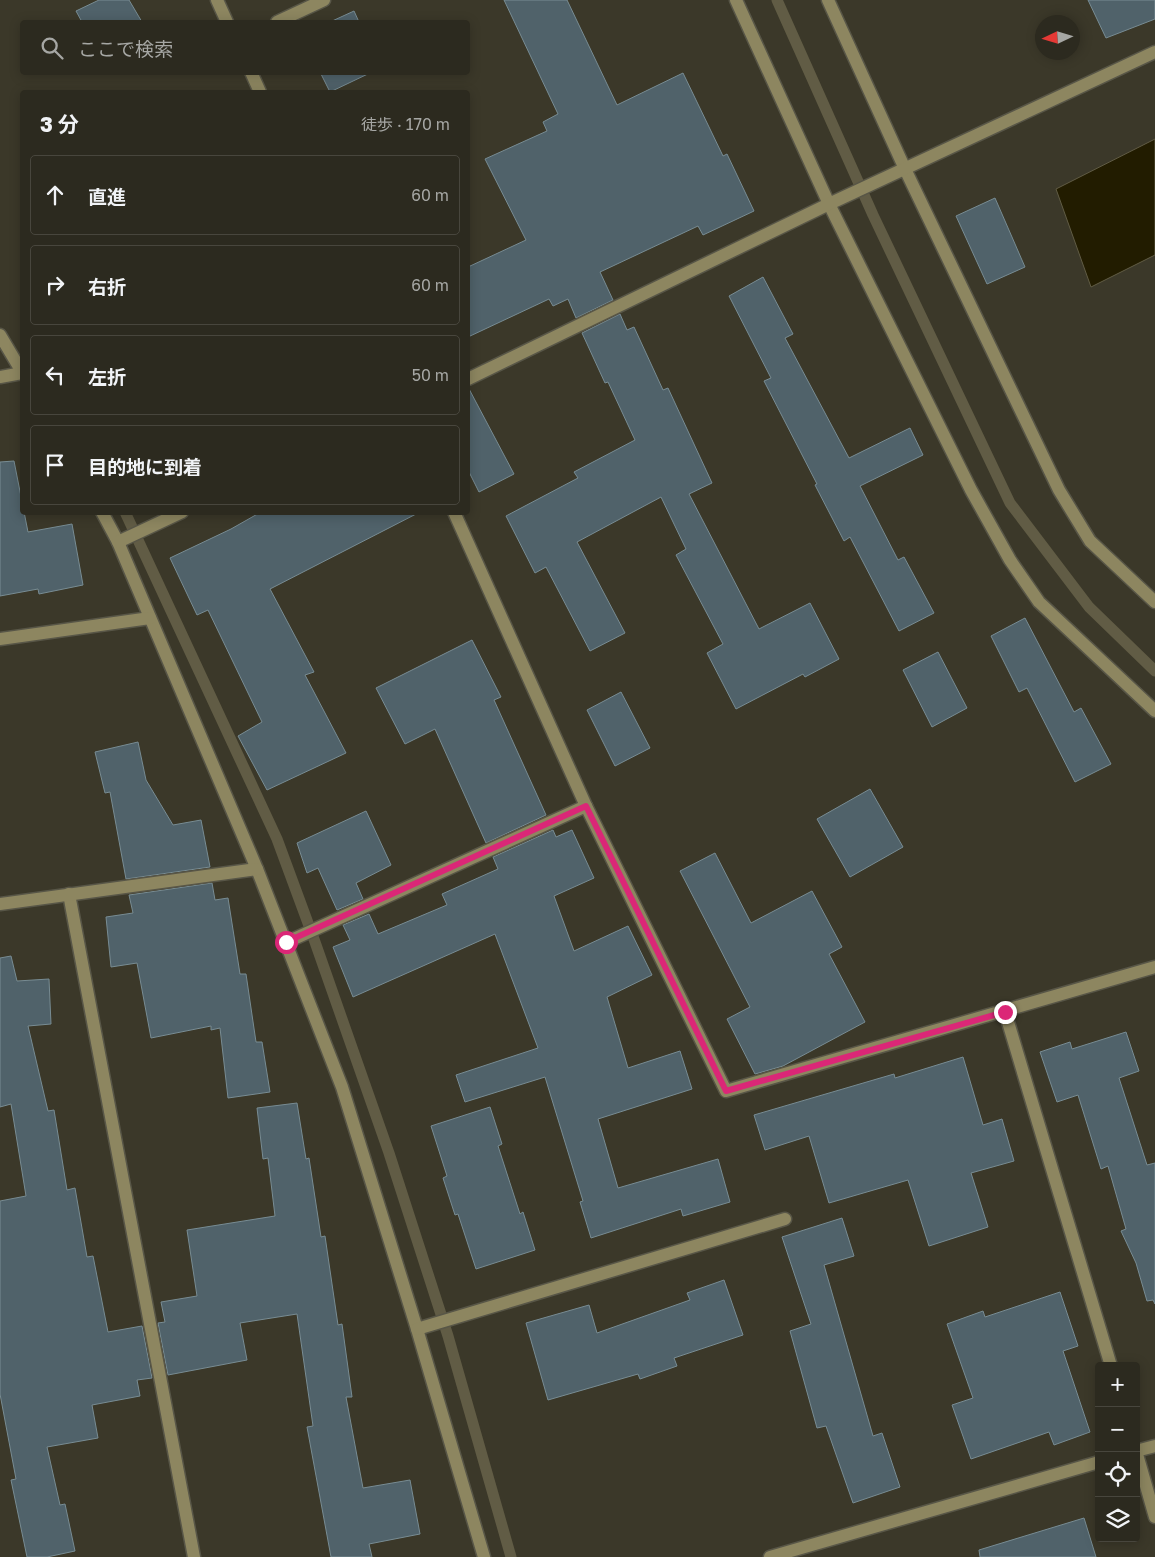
<!DOCTYPE html>
<html lang="ja">
<head>
<meta charset="utf-8">
<style>
	:root { --surface:#2c2a1f; --page:#38362c; --text:#f1f3f6; --muted:#a6a7a4; --line:#48463d }
	body { margin:0; font-family:"Golos Text","Noto Sans JP",sans-serif; background:var(--page); color:var(--text) }
	.controls { position:absolute; right:15px; bottom:15px; display:grid; overflow:hidden; border-radius:5px; box-shadow:0 2px 12px #0003 }
	.controls button { width:45px; height:45px; display:grid; place-items:center; padding:0; border:0; border-bottom:1px solid var(--line); background:var(--surface); color:var(--text); font:25px sans-serif }
	.compass { position:absolute; left:1035px; top:15px; width:45px; height:45px; border-radius:50%; background:var(--surface); box-shadow:0 2px 12px #0003; rotate:266deg }
	.stop { position:absolute; width:15px; height:15px; margin:-11px; border:4px solid #db2777; border-radius:50%; background:#fff }
	.stop.end { background:#db2777; border-color:#fff; box-shadow:0 1px 5px #0008 }
	.list { margin:0; padding:0; list-style:none }
	h2 { display:flex; justify-content:space-between; align-items:center; height:65px; margin:0; padding:0 20px; font-size:21px }
	h2 small { font-size:16px; font-weight:400; color:var(--muted) }
	.list li { display:grid; grid-template-columns:32px 1fr auto; gap:15px; align-items:center; box-sizing:border-box; height:80px; margin:0 10px 10px; padding:0 10px; border:1px solid var(--line); border-radius:5px }
	.list b { display:block; font-size:19px; white-space:nowrap }
	.list em { font-size:16px; font-style:normal; color:var(--muted) }
	.icon { flex:none; width:28px; height:28px; fill:none; stroke:currentColor; stroke-width:2; stroke-linecap:round; stroke-linejoin:round }
	.map { position:relative; flex:none; width:1155px; height:1557px; overflow:hidden }
	.search { position:absolute; background:var(--surface); box-shadow:0 2px 12px #0003; left:20px; top:20px; width:450px; height:55px; display:flex; align-items:center; gap:12px; box-sizing:border-box; padding:0 18px; border-radius:5px; color:var(--muted); font-size:19px }
	.panel { position:absolute; background:var(--surface); box-shadow:0 2px 12px #0003; left:20px; top:90px; width:450px; height:425px; border-radius:5px }
	.map>svg:first-child { display:block }
	.water { fill:#221c00; stroke:#615c45 }
	.lines { fill:none; stroke-linecap:round; stroke-linejoin:round }
	.stream { stroke:#615c45; stroke-width:11 }
	.building { fill:#50626a; stroke:#788c93 }
	.minor-casing { stroke:#585647; stroke-width:15 }
	.minor { stroke:#8d8660; stroke-width:12 }
	.route { stroke:#db2777; stroke-width:6 }
</style>
</head>
<body>
<div class="map">
<svg width="1155" height="1557" viewBox="0 0 1155 1557">
	<rect width="100%" height="100%" fill="#3b3829"/>
	<!-- water -->
	<path class="water" d="M1155,139V255L1091,287L1056,189Z"/>
	<g class="lines">
		<!-- stream -->
		<g class="stream">
			<path d="M777,0L873,215L1010,503L1089,607L1155,671"/>
			<path d="M125,512L277,839L315,942L389,1153L448,1336L511,1557"/>
		</g>
	</g>
	<!-- building -->
	<g class="building">
		<path d="M99,0H129L142,22H82L76,11Z"/>
		<path d="M504,0H567L617,105L683,73L723,156L727,154L754,211L703,235L698,226L600,272L613,300L576,318L568,299L553,306L549,299L468,337V267L526,240L485,159L547,131L543,122L558,114Z"/>
		<path d="M1088,0H1155V19L1106,38Z"/>
		<path d="M354,11L359,22H330Z"/>
		<path d="M320,72H372L330,92Z"/>
		<path d="M995,198L1025,267L987,284L956,216Z"/>
		<path d="M763,277L793,334L785,338L849,458L910,428L923,455L860,486L898,560L904,557L934,613L899,631L850,537L844,541L815,485L817,484L764,381L771,378L729,296Z"/>
		<path d="M620,314L627,330L634,327L663,390L668,388L712,483L689,494L759,629L810,603L839,659L805,677L803,674L736,709L707,653L723,644L676,555L686,549L661,497L577,542L625,633L590,651L546,567L535,573L506,516L578,478L574,472L635,440L608,382L605,383L582,333Z"/>
		<path d="M468,387L514,474L479,492L468,470Z"/>
		<path d="M14,461L28,532L72,524L83,585L39,594L38,589L0,596V462Z"/>
		<path d="M261,512H420L270,589L314,672L305,675L346,753L267,790L238,736L262,722L208,610L197,615L170,558L231,529Z"/>
		<path d="M1025,618L1074,712L1081,708L1111,764L1075,782L1027,688L1019,692L991,636Z"/>
		<path d="M472,640L501,697L494,700L546,815L486,843L435,729L405,744L376,688Z"/>
		<path d="M938,652L967,708L932,727L903,670Z"/>
		<path d="M621,692L650,748L615,766L587,710Z"/>
		<path d="M138,742L146,780L173,825L201,820L210,867L126,879L110,792L105,793L95,752Z"/>
		<path d="M870,789L903,847L850,877L817,819Z"/>
		<path d="M366,811L391,865L356,883L363,899L337,910L318,868L307,873L297,843Z"/>
		<path d="M553,830L556,837L572,830L594,878L554,896L574,951L628,926L652,975L607,997L628,1068L680,1051L692,1089L598,1119L618,1188L718,1159L730,1202L683,1216L681,1209L591,1238L580,1202L583,1201L545,1077L465,1102L456,1075L538,1048L495,934L353,997L333,947L350,940L343,925L369,914L378,934L447,905L442,894L498,869L493,857Z"/>
		<path d="M715,853L751,923L812,891L842,947L829,954L865,1022L783,1066L755,1074L727,1019L750,1007L680,871Z"/>
		<path d="M212,883L215,900L228,898L240,974H246L256,1042H262L270,1092L228,1098L220,1028L211,1030V1026L151,1038L137,963L111,967L106,917L133,913L129,895Z"/>
		<path d="M11,956L17,981L49,979L51,1024L28,1026L48,1111L54,1110L67,1190L75,1188L87,1257L93,1256L108,1332L142,1326L152,1378L137,1380L140,1396L92,1405L98,1438L47,1447L60,1505L65,1504L75,1551L47,1557H27L11,1480L16,1479L0,1394V1201L26,1196L11,1104L0,1107V958Z"/>
		<path d="M1126,1032L1139,1071L1119,1078L1147,1165L1155,1163V1304L1153,1300L1147,1301L1136,1263L1121,1231L1126,1229L1108,1166L1101,1169L1078,1095L1057,1102L1040,1052L1070,1042L1072,1049Z"/>
		<path d="M963,1057L983,1125L1002,1119L1014,1161L971,1173L988,1227L929,1246L908,1180L829,1203L809,1136L765,1150L754,1115L894,1074L895,1078Z"/>
		<path d="M297,1103L306,1159L309,1158L321,1237L325,1236L338,1325L342,1324L352,1397H346L363,1488L410,1480L420,1534L369,1544L372,1557H331L307,1427L313,1426L297,1314L240,1323L247,1360L168,1375L158,1323L165,1322L161,1302L197,1296L187,1230L275,1216L268,1158L263,1159L257,1108Z"/>
		<path d="M490,1107L502,1144L498,1146L520,1214L523,1212L535,1250L476,1269L458,1214L455,1215L443,1178L447,1176L431,1126Z"/>
		<path d="M842,1218L854,1256L824,1265L873,1436L882,1433L900,1487L853,1503L826,1426L817,1428L790,1331L811,1324L782,1237Z"/>
		<path d="M724,1280L743,1335L674,1358L677,1366L640,1379L638,1374L548,1400L526,1323L589,1305L597,1333L690,1300L687,1293Z"/>
		<path d="M1060,1292L1078,1346L1063,1351L1090,1432L1054,1445L1049,1432L971,1459L952,1405L973,1398L947,1324L983,1311L985,1317Z"/>
		<path d="M1084,1518L1096,1557H980L979,1550Z"/>
	</g>
	<g class="lines">
		<!-- minor casing -->
		<g class="minor-casing">
			<g id="minor">
				<path d="M217,0L227,22"/>
				<path d="M736,0L829,204L971,490L1010,560L1039,602L1155,711"/>
				<path d="M828,0L905,169L1059,490L1090,541L1155,602"/>
				<path d="M277,22L324,0"/>
				<path d="M251,72L260,92"/>
				<path d="M0,335L22,372"/>
				<path d="M0,377L22,373"/>
				<path d="M468,379L829,204L1155,52"/>
				<path d="M102,512L118,542L257,869L342,1087L417,1329L484,1557"/>
				<path d="M454,512L586,806L726,1091L1155,967"/>
				<path d="M118,542L182,512"/>
				<path d="M0,639L150,618"/>
				<path d="M69,894L194,1557"/>
				<path d="M0,904L257,869"/>
				<path d="M287,942L586,806"/>
				<path d="M1005,1012L1111,1366"/>
				<path d="M417,1329L785,1219"/>
				<path d="M1136,1451L1155,1517"/>
				<path d="M1136,1451L1155,1446"/>
				<path d="M770,1557L1099,1462"/>
			</g>
		</g>
		<!-- minor -->
		<use href="#minor" class="minor"/>
	</g>
	<g class="lines">
		<!-- route -->
		<path class="route" d="M286,942L586,806L726,1091L1005,1012"/>
	</g>
</svg>
<div class="controls">
<button>+</button>
<button>−</button>
<button><svg class="icon" aria-label="locate" viewBox="0 0 24 24"><circle cx="12" cy="12" r="6"/><path d="M12 2v4M12 18v4M2 12h4M18 12h4"/></svg></button>
<button><svg class="icon" aria-label="layers" viewBox="0 0 24 24"><path d="M12 4l9 5-9 5-9-5zM3 14l9 5 9-5"/></svg></button>
</div>
<svg class="compass" viewBox="-18 -18 36 36"><path d="M0-13l5 13h-10z" fill="#e53935"/><path d="M0 13l5-13h-10z" fill="#a6a7a4"/></svg>
<div class="stop" style="left:286px;top:942px"></div>
<div class="stop end" style="left:1005px;top:1012px"></div>
<div class="search"><svg class="icon" aria-label="search" viewBox="0 0 24 24"><circle cx="10" cy="10" r="6"/><path d="M15 15l6 6"/></svg>ここで検索</div>
<section class="panel">
<h2>3 分<small>徒歩 · 170 m</small></h2>
<ul class="list">
<li><svg class="icon" aria-label="ahead" viewBox="0 0 24 24"><path d="M12 20V5M6 11l6-6 6 6"/></svg><div><b>直進</b></div><em>60 m</em></li>
<li><svg class="icon" aria-label="right" viewBox="0 0 24 24"><path d="M7 20v-9h11M14 6l5 5-5 5"/></svg><div><b>右折</b></div><em>60 m</em></li>
<li><svg class="icon" aria-label="left" viewBox="0 0 24 24"><path d="M17 20v-9H6M10 6l-5 5 5 5"/></svg><div><b>左折</b></div><em>50 m</em></li>
<li><svg class="icon" aria-label="arrive" viewBox="0 0 24 24"><path d="M6 21V4h12l-3 4 3 4H6"/></svg><div><b>目的地に到着</b></div></li>
</ul>
</section>
</div>
</body>
</html>
